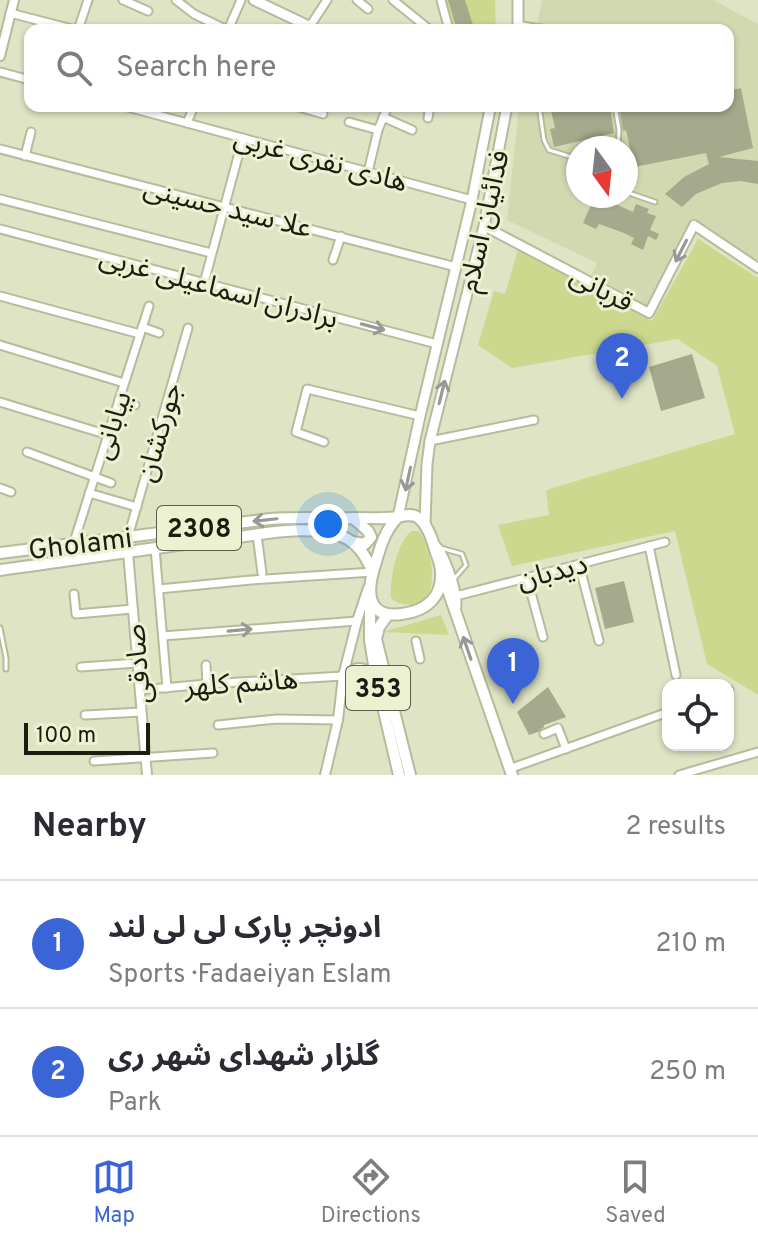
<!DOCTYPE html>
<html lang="en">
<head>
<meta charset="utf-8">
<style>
	:root { --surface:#fff; --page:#f2f2f3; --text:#2b2b33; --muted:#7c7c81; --line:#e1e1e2; --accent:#3b65d6 }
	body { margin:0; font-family:Overpass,"Noto Sans Arabic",sans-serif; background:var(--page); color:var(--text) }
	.controls { position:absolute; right:24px; bottom:24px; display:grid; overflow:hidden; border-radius:16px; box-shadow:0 2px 6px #0004 }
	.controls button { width:72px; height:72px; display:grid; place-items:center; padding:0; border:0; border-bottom:2px solid var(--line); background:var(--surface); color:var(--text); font:40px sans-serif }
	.compass { position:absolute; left:566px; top:136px; width:72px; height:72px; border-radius:50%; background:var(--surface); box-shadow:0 2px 6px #0004; rotate:165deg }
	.scale { position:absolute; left:24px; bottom:20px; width:126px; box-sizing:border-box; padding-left:8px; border:4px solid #1b1d11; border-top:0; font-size:22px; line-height:28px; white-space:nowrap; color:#1b1d11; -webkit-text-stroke:6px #ebf1d1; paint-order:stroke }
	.you { position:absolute; left:328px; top:524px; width:28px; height:28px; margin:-20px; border:6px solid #fff; border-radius:50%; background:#1a73e8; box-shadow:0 0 0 12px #1a73e833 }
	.badge { display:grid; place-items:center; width:52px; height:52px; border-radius:50%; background:var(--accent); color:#fff; font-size:26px; font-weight:700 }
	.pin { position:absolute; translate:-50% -66px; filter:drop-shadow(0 2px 4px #0008) }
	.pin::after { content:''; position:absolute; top:42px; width:28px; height:24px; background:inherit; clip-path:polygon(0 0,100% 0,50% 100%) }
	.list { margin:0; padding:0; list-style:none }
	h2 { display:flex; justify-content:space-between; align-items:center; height:104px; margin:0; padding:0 32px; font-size:34px }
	h2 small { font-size:26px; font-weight:400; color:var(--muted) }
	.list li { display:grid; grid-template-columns:52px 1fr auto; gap:24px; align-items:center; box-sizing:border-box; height:128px; padding:0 32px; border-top:2px solid var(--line) }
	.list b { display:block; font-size:30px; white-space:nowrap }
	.list p { margin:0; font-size:26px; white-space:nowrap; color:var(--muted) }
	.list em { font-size:26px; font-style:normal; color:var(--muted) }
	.icon { flex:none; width:44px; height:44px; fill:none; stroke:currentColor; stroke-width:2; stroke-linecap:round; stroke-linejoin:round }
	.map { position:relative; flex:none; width:758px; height:775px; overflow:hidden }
	.search { position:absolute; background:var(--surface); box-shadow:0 2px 6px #0004; left:24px; right:24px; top:24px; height:88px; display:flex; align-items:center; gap:20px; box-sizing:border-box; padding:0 28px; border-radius:16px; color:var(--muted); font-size:30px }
	.sheet { height:360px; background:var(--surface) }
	nav { display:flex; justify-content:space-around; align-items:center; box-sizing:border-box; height:112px; border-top:2px solid var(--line); background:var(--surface); font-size:22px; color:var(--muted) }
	nav a { display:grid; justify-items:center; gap:4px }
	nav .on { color:var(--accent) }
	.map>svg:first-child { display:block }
	.built { fill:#d2d9b1; fill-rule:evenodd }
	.green { fill:#cdd88f }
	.building { fill:#a4aa8b }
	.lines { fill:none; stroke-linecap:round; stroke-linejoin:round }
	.service-casing { stroke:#b6bb9c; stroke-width:7 }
	.minor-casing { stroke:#b6bb9c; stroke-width:11 }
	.tertiary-casing { stroke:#b6bb9c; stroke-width:12 }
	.secondary-casing { stroke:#b6bb9c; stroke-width:13 }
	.primary-casing { stroke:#b6bb9c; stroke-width:14 }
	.service { stroke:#fff; stroke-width:3 }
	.minor { stroke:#fff; stroke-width:7 }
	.tertiary { stroke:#fff; stroke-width:8 }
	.secondary { stroke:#fff; stroke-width:9 }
	.primary { stroke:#fff; stroke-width:10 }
	.oneway { stroke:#989994 }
	.labels { text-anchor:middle; stroke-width:6; stroke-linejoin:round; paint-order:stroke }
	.shield { fill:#ebf1d1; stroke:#595d4b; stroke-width:2 }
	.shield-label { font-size:26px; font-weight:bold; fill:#1b1d11 }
	.street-label { font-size:28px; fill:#1b1d11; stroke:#ebf1d1 }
</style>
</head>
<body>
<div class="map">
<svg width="758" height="775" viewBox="0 0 758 775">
	<rect width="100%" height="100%" fill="#dee4c4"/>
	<!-- built -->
	<path class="built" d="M542,0H713L758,24V261L693,220L648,306L591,276L597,263L507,220L519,106H728V30H536ZM578,148H626V196H578Z"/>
	<!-- green -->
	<g class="green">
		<path d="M445,0H495L496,30H452Z"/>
		<path d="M698,239L758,278V695L707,664L675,531L512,566L498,525L549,515L546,490L735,434L717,366L678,339L512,368L478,345L494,291L505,294L518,250L652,321Z"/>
		<path d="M412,531H419C431,547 443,598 415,604C406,606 398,604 391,598C389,581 397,540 412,531Z"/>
		<path d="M441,615L449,635L383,632Z"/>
	</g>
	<!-- building -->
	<g class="building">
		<path d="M448,0H465L473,25L457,29Z"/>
		<path d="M741,88L753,148L719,157L758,161V184L740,181L722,183L696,194L682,207L665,194L684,177L709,164L706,153L634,167L626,130L623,131L620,111L646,106H728V91Z"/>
		<path d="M550,106H610L614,133L554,147L550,129L555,128Z"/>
		<path d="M595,196H611L609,201L633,212L636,204L649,209L647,213L656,216L650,230L659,234L656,240L648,236L643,250L631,244L634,238L624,233L599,224L596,229L583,223Z"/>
		<path d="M692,354L705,398L661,411L649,367Z"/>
		<path d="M624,581L634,622L605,629L595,588Z"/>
		<path d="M548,687L566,717L544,725V727L538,732L529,735L517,712Z"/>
	</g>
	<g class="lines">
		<!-- service casing -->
		<g class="service-casing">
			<g id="service">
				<path d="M522,24L561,30"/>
				<path d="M539,106L544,140L549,150L578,159"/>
				<path d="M615,106L619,130L618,148"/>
				<path d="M626,192L655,202"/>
				<path d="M441,548L462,554L466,565L454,579"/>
				<path d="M0,628L6,658V669"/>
			</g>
		</g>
		<!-- minor casing -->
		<g class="minor-casing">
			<g id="minor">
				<path d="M123,0L148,11"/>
				<path d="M176,0L194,14L227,30"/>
				<path d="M357,0L368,9"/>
				<path d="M393,0L430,30"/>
				<path d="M441,0L449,30"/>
				<path d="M10,13L76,30"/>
				<path d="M310,26L327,0"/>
				<path d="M78,30L88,0"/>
				<path d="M228,30L241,0"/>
				<path d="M0,72L30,80"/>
				<path d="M124,106L472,200"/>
				<path d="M295,106L323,114"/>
				<path d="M383,117L412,130"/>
				<path d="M428,118L430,106"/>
				<path d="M349,122L378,130"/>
				<path d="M187,123L194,106"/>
				<path d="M0,149L456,267"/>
				<path d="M25,156L31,132"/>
				<path d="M368,172L378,130L388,106"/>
				<path d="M0,199L211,253"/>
				<path d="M0,229L437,344"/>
				<path d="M333,260L341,236"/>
				<path d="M204,283L243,138"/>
				<path d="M0,296L140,334"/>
				<path d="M142,327L159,333"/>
				<path d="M0,345L124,383"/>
				<path d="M119,399L135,405"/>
				<path d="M0,402L108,435"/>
				<path d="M430,441L534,420"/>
				<path d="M324,442L296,432L307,389L420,416"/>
				<path d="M27,452L111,483"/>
				<path d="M0,488L11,492"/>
				<path d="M89,493L137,507"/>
				<path d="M257,535L262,573"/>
				<path d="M128,537L188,328"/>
				<path d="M433,542C445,552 461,596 456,611"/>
				<path d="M73,545L149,306"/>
				<path d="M649,546L676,675"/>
				<path d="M155,548L167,688"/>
				<path d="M579,564L599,641"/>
				<path d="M527,578L543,637"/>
				<path d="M159,589L251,580L373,572"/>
				<path d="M74,594L76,614L133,609"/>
				<path d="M456,596L665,542"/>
				<path d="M163,636L357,621"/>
				<path d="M416,641L420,659"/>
				<path d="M206,665L207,684"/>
				<path d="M81,667L137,663"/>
				<path d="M140,690L207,684L343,676"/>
				<path d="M728,690H729"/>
				<path d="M85,715L141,712"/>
				<path d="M218,725L277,719L338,720"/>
				<path d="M544,734L558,728L566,749"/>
				<path d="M94,761L213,753"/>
				<path d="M509,769L668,712"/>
				<path d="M679,775L758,752"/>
			</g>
		</g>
		<!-- tertiary casing -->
		<g class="tertiary-casing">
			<g id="tertiary">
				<path d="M0,56L14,0"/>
				<path d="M484,226L649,313L694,225L758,268"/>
				<path d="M128,552L147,775"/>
				<path d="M325,775L338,720L343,676L357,621L368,588"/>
			</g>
		</g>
		<!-- secondary casing -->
		<g class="secondary-casing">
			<g id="secondary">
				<path d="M254,0L317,30"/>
				<path d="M518,0V30"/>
				<path d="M398,517L420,416L472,200L490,109"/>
				<path d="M425,524L427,464L430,441L484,226L507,106"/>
			</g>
		</g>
		<!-- primary casing -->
		<g class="primary-casing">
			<g id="primary">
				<path d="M352,542L365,544L371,537L368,531L353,518"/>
				<path d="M0,553L270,519C301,517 331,519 362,518C374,518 386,519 398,517C405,516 403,515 410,515C417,516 416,516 421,520C429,528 433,542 436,553C438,558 441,565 441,571C443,597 426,611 402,614C371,618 366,598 373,572C379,552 383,532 398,517"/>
				<path d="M0,570C75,560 150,548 225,539C263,534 305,524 341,536C358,542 366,557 373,572"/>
				<path d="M442,573L512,775"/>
				<path d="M370,602V640L376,677L399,775"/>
				<path d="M387,616L379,627L376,639L410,775"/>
				<path d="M343,676C356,666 364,667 376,677"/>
			</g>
		</g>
		<!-- service -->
		<use href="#service" class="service"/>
		<!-- minor -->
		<use href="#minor" class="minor"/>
		<!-- tertiary -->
		<use href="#tertiary" class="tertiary"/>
		<!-- secondary -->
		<use href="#secondary" class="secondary"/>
		<!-- primary -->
		<use href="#primary" class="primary"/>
	</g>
	<!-- one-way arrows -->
	<defs><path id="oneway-shaft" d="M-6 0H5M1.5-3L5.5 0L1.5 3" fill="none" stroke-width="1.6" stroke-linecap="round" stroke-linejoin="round" transform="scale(2)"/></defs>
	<g class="oneway">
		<use href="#oneway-shaft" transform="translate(681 251) rotate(117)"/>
		<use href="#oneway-shaft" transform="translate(373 327) rotate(15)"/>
		<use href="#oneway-shaft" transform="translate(442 392) rotate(-76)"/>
		<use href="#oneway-shaft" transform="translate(408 479) rotate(102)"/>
		<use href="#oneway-shaft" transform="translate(265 520) rotate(174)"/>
		<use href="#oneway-shaft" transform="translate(240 630) rotate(-5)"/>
		<use href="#oneway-shaft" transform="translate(467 648) rotate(-109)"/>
	</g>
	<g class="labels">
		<!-- shield labels -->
		<g class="shield">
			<rect x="157" y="506" width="84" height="44" rx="6"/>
			<rect x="346" y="666" width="64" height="44" rx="6"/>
		</g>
		<g class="shield-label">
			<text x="199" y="537">2308</text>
			<text x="378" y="697">353</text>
		</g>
		<!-- street labels -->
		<g class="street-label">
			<text transform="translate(321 159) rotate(15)" y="10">هادی نفری غربی</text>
			<text transform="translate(228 207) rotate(14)" y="10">علا سید حسینی</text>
			<text transform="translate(483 221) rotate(-77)" y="10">فدائیان اسلام</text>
			<text transform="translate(219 287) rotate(15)" y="10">برادران اسماعیلی غربی</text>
			<text transform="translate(602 288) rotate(28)" y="10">قربانی</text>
			<text transform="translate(111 425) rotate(-72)" y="10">بیابانی</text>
			<text transform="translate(158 432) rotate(-74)" y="10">جورکشان</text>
			<text transform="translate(80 543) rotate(-7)" y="10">Gholami</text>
			<text transform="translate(552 571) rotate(-14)" y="10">دیدبان</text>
			<text transform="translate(137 664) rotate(-95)" y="10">صادقی</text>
			<text transform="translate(241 682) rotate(-4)" y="10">هاشم کلهر</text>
		</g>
	</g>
</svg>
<div class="controls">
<button><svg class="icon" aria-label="locate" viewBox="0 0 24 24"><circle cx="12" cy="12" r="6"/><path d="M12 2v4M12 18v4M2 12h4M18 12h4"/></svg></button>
</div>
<svg class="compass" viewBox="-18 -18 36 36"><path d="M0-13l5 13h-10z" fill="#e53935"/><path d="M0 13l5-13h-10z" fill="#7c7c81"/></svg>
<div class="scale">100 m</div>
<div class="you"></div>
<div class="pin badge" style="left:513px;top:704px">1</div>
<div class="pin badge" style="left:622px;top:399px">2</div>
<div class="search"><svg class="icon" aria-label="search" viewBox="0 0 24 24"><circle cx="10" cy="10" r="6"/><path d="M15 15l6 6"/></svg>Search here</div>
</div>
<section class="sheet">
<h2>Nearby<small>2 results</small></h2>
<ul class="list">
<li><span class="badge">1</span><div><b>ادونچر پارک لی لی لند</b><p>Sports · Fadaeiyan Eslam</p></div><em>210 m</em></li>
<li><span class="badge">2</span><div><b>گلزار شهدای شهر ری</b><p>Park</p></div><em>250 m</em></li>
</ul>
</section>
<nav>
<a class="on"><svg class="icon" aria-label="map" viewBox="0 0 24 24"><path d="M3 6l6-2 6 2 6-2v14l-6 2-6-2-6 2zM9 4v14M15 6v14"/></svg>Map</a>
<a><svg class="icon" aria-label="directions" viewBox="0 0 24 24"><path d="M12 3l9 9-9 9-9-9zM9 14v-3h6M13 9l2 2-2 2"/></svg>Directions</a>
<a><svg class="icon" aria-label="saved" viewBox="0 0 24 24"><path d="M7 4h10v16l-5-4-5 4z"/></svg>Saved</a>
</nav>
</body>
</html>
